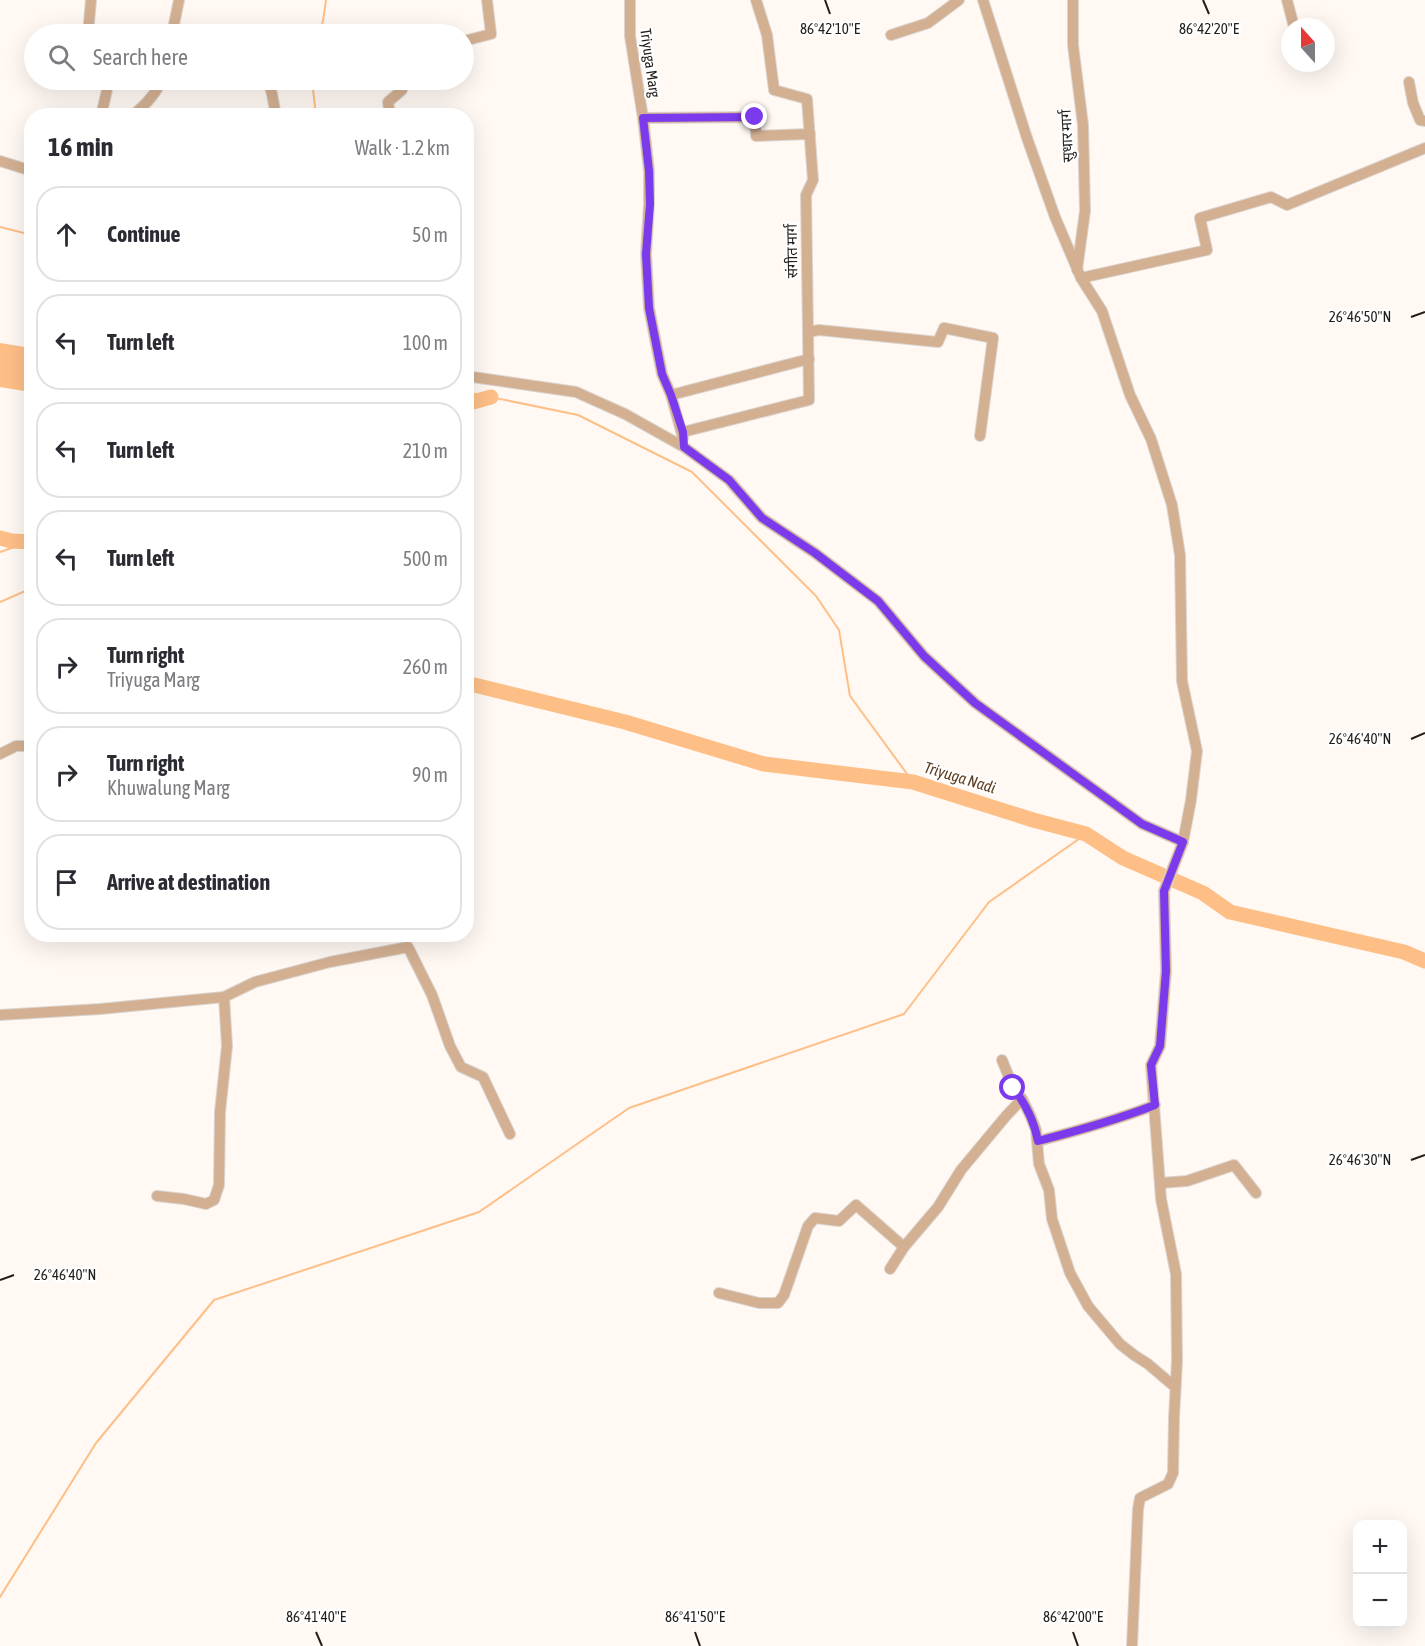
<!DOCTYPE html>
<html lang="en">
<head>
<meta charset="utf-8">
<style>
	:root { --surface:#fff; --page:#f7f7f7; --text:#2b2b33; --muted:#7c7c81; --line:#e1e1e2 }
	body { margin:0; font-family:"Asap Condensed","Noto Sans Devanagari",sans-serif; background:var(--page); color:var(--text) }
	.controls { position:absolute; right:18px; bottom:18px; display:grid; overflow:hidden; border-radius:12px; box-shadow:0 6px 24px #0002 }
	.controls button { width:54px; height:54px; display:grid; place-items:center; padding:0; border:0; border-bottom:2px solid var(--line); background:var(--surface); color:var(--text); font:30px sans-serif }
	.compass { position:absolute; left:1281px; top:18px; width:54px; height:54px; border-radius:50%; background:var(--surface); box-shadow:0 6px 24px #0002; rotate:339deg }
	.stop { position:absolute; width:18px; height:18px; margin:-14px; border:4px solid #7c3aed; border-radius:50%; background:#fff }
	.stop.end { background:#7c3aed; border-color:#fff; box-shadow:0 2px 6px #0008 }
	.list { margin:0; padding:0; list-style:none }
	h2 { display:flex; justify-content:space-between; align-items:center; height:78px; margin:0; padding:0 24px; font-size:26px }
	h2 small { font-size:20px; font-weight:400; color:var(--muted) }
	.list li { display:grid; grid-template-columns:39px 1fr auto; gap:18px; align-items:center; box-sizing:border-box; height:96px; margin:0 12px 12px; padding:0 12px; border:2px solid var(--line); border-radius:24px }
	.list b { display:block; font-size:22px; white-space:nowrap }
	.list p { margin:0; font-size:20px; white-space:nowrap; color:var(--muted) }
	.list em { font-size:20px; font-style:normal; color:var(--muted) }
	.icon { flex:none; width:33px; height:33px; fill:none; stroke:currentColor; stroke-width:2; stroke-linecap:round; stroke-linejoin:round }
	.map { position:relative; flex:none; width:1425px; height:1646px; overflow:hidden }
	.search { position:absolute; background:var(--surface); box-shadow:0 6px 24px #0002; left:24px; top:24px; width:450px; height:66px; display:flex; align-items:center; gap:15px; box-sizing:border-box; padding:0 21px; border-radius:33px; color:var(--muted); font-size:22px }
	.panel { position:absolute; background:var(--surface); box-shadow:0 6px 24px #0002; left:24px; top:108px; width:450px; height:834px; border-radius:24px }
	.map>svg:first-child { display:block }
	.water { fill:#febf87 }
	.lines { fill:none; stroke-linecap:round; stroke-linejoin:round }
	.stream { stroke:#febf87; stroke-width:2 }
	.river { stroke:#febf87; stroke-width:15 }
	.minor-casing { stroke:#dbd5d0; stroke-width:12 }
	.minor { stroke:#d3b092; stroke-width:10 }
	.route { stroke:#7c3aed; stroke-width:8 }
	.ticks { fill:none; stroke:#211d1a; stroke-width:2 }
	.labels { text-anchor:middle; stroke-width:4.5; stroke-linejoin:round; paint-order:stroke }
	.street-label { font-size:15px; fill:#211d1a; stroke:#fff }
	.water-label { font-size:16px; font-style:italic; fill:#5e3e20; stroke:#fff }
	.ticks-label { font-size:15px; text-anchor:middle; fill:#211d1a; stroke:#fff; stroke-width:4.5; stroke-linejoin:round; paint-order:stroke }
</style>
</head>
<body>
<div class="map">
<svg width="1425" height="1646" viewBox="0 0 1425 1646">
	<rect width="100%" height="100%" fill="#fff8f3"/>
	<!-- water -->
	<path class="water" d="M0,343L31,348L24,391L0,387Z"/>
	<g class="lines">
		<!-- stream -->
		<g class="stream">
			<path d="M319,34L323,21L326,0"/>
			<path d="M312,80L316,116"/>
			<path d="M0,227L32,235"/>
			<path d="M466,392L578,415L692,472L816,596L839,630L850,696L913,782"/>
			<path d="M0,552L29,542"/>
			<path d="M0,602L32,588"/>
			<path d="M0,1597L96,1443L214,1300L479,1212L629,1108L904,1014L989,902L1086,834"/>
		</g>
		<!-- river -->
		<g class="river">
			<path d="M466,404L491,397"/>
			<path d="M0,538L12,541L32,542"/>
			<path d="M466,683L625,722L764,764L913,782L1033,820L1086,834L1123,858L1203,893L1230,912L1404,952L1425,961"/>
		</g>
		<!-- minor casing -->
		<g class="minor-casing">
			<g id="minor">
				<path d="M630,0V36L643,118L649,171V204L646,254L649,308L662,374L671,395L683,438"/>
				<path d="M983,0L1027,138L1055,217L1081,278L1102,311L1130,395L1151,439L1172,505L1180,555L1182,681L1197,751L1191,800L1183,842L1164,891L1166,971L1160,1046L1151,1065L1161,1199L1176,1274L1177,1361L1174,1418L1173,1473L1168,1484L1140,1498L1138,1509L1132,1646"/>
				<path d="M1073,0V45L1083,125L1085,211L1077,270"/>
				<path d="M1287,0L1294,27"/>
				<path d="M88,34L91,0"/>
				<path d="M172,34L179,0"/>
				<path d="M891,35L928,23L959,0"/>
				<path d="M464,41L491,34L487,0"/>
				<path d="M268,80L272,94L276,116"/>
				<path d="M1409,82L1413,103L1420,120L1425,121"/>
				<path d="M101,116L107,90L105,80"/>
				<path d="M132,116C143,107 157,93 161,80"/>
				<path d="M390,116L388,102L402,90L401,80"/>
				<path d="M643,118L755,117L756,136L810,134"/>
				<path d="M0,161L32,171"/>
				<path d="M1081,278L1207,250L1200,218L1271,197L1287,205L1425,148"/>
				<path d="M808,332L819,330L938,342L944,328L993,338L980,436"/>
				<path d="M466,376L576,392L625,414L684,447L729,480L762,518L815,553L878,601L924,656L975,703L1142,824L1183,842"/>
				<path d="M671,395L809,359"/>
				<path d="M683,432L809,400L806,195L813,180L807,99L774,90L767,35L756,0"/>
				<path d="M0,754L16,746H32"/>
				<path d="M0,1015L100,1009L224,997L255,982L330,962L408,947L432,995L450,1046L461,1067L483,1077L510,1134"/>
				<path d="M1002,1060L1013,1087L1022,1099L1030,1115L1036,1130L1039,1164L1049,1190L1052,1219L1070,1273L1088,1306L1120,1344L1134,1355L1148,1364L1175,1387"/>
				<path d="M1038,1141C1077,1131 1116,1120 1155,1105"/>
				<path d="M1160,1183L1187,1181L1234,1165L1256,1193"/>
				<path d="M157,1196L184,1199L206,1204L214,1200L219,1185L220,1112L227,1046L224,997"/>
				<path d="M890,1269L904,1247L938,1207L961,1170L1006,1116L1022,1099"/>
				<path d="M719,1293L759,1303H778L784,1295L808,1226L815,1218L839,1221L856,1205L904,1247"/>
			</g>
		</g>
		<!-- minor -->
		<use href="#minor" class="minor"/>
	</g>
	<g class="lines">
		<!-- route -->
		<path class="route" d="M755,117L643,118L649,171L650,204L646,254L649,308L662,374L671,395L683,432L684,447L729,480L762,518L815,553L878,601L924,656L975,703L1142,824L1183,842L1164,891L1166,971L1160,1046L1151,1065L1155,1105C1116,1120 1077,1131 1038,1141C1034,1121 1026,1104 1013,1088"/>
	</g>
	<!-- ticks -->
	<path class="ticks" d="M825,0L830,14M1203,0L1209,14M1411,317L1425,312M1411,739L1425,733M1411,1160L1425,1155M0,1280L14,1275M316,1632L322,1646M695,1632L700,1646M1073,1632L1078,1646"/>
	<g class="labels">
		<!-- street labels -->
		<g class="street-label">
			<text transform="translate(650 63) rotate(82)" y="5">Triyuga Marg</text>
			<text transform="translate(1067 136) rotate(-93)" y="5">सुधार मार्ग</text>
			<text transform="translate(792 251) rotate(-91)" y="5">संगीत मार्ग</text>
		</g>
		<!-- water labels -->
		<g class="water-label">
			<text transform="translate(960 777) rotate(17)" y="6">Triyuga Nadi</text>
		</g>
	</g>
	<g class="ticks-label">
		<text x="830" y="34">86°42'10"E</text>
		<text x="1209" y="34">86°42'20"E</text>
		<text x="1360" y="322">26°46'50"N</text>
		<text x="1360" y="744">26°46'40"N</text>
		<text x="1360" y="1165">26°46'30"N</text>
		<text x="65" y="1280">26°46'40"N</text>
		<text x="316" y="1622">86°41'40"E</text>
		<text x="695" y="1622">86°41'50"E</text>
		<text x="1073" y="1622">86°42'00"E</text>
	</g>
</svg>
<div class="controls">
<button>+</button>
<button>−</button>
</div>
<svg class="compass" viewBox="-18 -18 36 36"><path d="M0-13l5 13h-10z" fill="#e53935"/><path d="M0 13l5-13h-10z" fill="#7c7c81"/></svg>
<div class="stop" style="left:1013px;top:1088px"></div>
<div class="stop end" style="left:755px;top:117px"></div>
<div class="search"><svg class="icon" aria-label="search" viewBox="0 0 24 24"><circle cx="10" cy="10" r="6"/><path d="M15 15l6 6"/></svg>Search here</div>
<section class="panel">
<h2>16 min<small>Walk · 1.2 km</small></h2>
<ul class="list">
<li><svg class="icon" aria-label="ahead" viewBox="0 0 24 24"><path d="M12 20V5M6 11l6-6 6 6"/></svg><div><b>Continue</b></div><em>50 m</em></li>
<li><svg class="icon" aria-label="left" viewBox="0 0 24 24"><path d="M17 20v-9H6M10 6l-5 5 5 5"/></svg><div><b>Turn left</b></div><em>100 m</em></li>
<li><svg class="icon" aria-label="left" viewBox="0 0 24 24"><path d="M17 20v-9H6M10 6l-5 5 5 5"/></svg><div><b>Turn left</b></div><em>210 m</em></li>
<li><svg class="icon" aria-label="left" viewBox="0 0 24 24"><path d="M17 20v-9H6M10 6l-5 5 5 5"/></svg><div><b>Turn left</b></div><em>500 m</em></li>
<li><svg class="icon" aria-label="right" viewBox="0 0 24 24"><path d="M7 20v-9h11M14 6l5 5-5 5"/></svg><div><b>Turn right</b><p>Triyuga Marg</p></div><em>260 m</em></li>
<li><svg class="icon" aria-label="right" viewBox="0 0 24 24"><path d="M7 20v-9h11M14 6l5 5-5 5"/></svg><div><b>Turn right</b><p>Khuwalung Marg</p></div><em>90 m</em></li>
<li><svg class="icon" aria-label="arrive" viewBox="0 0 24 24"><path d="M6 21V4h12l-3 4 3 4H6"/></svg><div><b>Arrive at destination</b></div></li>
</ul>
</section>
</div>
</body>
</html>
